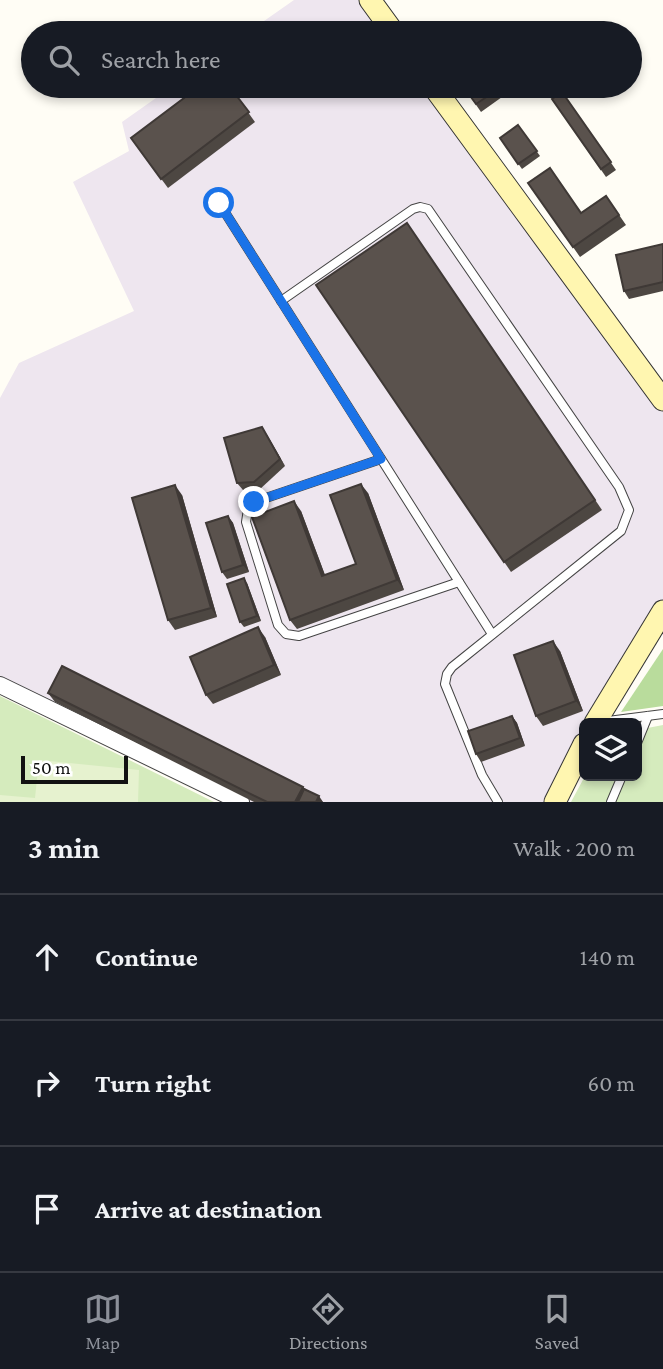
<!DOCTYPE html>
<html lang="en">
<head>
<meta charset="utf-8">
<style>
	:root { --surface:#171b24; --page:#20242c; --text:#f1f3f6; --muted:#9ea1a6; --line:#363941; --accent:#8c9099 }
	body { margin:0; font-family:"Crimson Pro",serif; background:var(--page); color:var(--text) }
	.controls { position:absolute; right:21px; bottom:21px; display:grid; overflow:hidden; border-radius:10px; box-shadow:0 4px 10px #0003 }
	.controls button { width:63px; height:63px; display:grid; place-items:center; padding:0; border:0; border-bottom:2px solid var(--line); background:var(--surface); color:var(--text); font:35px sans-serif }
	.scale { position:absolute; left:21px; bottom:18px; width:107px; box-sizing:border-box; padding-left:7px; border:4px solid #111; border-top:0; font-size:19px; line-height:24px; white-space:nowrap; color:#111; -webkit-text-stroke:5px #fff; paint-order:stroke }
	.stop { position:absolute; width:21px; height:21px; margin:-16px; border:5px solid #1a73e8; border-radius:50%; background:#fff }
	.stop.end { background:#1a73e8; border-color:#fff; box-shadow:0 2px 7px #0008 }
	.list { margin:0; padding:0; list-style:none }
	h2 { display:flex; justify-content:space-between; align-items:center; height:91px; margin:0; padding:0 28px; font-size:30px }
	h2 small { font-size:23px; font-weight:400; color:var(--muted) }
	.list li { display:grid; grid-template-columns:46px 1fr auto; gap:21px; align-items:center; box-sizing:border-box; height:126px; padding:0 28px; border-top:2px solid var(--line) }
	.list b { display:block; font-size:26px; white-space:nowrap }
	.list em { font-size:23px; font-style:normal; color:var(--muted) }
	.icon { flex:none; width:38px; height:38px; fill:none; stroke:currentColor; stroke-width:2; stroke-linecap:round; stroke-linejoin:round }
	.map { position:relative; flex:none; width:663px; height:802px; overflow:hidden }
	.search { position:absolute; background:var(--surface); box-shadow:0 4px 10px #0003; left:21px; right:21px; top:21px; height:77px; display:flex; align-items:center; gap:18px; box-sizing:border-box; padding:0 24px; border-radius:38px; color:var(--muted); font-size:26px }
	.sheet { height:469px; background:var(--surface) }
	nav { display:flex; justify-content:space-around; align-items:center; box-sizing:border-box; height:98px; border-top:2px solid var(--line); background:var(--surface); font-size:19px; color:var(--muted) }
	nav a { display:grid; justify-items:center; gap:4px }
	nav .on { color:var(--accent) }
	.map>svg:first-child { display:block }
	.industrial { fill:#eee6ef }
	.green { fill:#d5ebbd }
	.forest { fill:#b9dc9c }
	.pitch { fill:#e6f2cf }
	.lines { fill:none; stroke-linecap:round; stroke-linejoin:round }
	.lane-casing { stroke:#444; stroke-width:10 }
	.street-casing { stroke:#444; stroke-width:18 }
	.secondary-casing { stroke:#333; stroke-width:23 }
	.lane { stroke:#fff; stroke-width:8 }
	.street { stroke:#fff; stroke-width:16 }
	.secondary { stroke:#fff6b0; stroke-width:21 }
	.wall { fill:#4d4742 }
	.shaded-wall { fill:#3f3936 }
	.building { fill:#5a524d; stroke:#3f3936; stroke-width:2 }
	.route { stroke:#1a73e8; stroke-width:9 }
</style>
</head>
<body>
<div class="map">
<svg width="663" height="802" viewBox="0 0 663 802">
	<rect width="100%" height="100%" fill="#fffdf5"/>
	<!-- industrial -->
	<g class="industrial">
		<path d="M294,0H371L395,33H247Z"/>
		<path d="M173,86H434L663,400V611L595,723H584V744L555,802H241L0,685V398L19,363L134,311L73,182L129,151L122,122Z"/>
	</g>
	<!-- green -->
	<g class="green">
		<path d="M0,696L214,802H0Z"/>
		<path d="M663,725V802H571L585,776H637V730Z"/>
	</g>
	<!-- forest -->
	<path class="forest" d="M663,649V706L621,712Z"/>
	<!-- pitch -->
	<path class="pitch" d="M39,760L139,770L138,802H0V795L35,798Z"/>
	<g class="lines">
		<!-- lane casing -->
		<g class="lane-casing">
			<g id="lane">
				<path d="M219,203L492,634"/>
				<path d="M281,301L413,209L420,207L428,209L619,487L629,510L621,531L452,667L447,674L445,684L482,775L498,802"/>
				<path d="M381,459L254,502L248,509L246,522L278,625L286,634L299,636L459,582"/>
				<path d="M600,722L663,714"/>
				<path d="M637,743L648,716"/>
				<path d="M611,802L622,776"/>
			</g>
		</g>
		<!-- street casing -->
		<g class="street-casing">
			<path id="street" d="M0,685L241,802"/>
		</g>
		<!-- secondary casing -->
		<g class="secondary-casing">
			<g id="secondary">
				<path d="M370,0L394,33"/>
				<path d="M433,86L663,400"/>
				<path d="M595,723L663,611"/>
				<path d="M555,802L584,744"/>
			</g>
		</g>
		<!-- lane -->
		<use href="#lane" class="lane"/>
		<!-- street -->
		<use href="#street" class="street"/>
		<!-- secondary -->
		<use href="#secondary" class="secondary"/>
	</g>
	<!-- wall -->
	<g class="wall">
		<path d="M229,86L255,122L168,188L131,138Z"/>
		<path d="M463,86H494L502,97L481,112Z"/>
		<path d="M562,92L616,170L606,177L552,99Z"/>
		<path d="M518,125L540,156L522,169L500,138Z"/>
		<path d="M528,183L581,213L606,196L626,225L580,257Z"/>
		<path d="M407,223L602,510L511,572L316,285Z"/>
		<path d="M663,244V291L629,299L624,291Z"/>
		<path d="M267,435L285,466L259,490H243L237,483Z"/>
		<path d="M368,493L404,590L297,629L290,620L301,511L325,575L356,564Z"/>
		<path d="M182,495L217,617L175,630L168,620Z"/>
		<path d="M228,516L233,523L249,572L227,579L222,572Z"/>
		<path d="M247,583L261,621L244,627L240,622Z"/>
		<path d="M265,637L281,675L213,704L206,695Z"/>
		<path d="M560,651L583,711L543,726L536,716Z"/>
		<path d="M48,693L303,787L323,802H254L55,702Z"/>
		<path d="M512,716L517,723L525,746L481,762L476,754Z"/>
	</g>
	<!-- shaded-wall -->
	<g class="shaded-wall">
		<path d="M262,427L267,435L285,466L280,459Z"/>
		<path d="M361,484L368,493L404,590L397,580Z"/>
		<path d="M175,485L182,495L217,617L211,608Z"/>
		<path d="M294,501L301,511L329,586L322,576Z"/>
		<path d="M228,516L233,523L249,572L243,565Z"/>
		<path d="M244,578L247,583L261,621L257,616Z"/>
		<path d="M258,627L265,637L281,675L274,665Z"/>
		<path d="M553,641L560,651L583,711L576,701Z"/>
		<path d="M512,716L517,723L525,746L520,738Z"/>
		<path d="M303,787L310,796L307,802H295Z"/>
		<path d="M319,796L323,802H316Z"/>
	</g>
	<!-- building -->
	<g class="building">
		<path d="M200,86H229L249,112L161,179L131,138Z"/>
		<path d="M463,86H494L497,90L476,104Z"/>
		<path d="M562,92L611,162L601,169L552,99Z"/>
		<path d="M518,125L537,151L518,164L500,138Z"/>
		<path d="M550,168L581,213L606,196L619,215L573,247L528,183Z"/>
		<path d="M407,223L595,500L504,562L316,285Z"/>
		<path d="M663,244V282L624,291L616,255Z"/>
		<path d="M262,427L280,459L254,482L237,483L224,438Z"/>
		<path d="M361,484L397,580L290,620L252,517L294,501L322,576L356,564L330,495Z"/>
		<path d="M175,485L211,608L168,620L132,498Z"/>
		<path d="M228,516L243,565L222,572L206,523Z"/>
		<path d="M244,578L257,616L240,622L227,584Z"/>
		<path d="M258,627L274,665L206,695L190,657Z"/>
		<path d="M553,641L576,701L536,716L514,655Z"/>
		<path d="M62,666L303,787L295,802H267L48,693Z"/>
		<path d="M512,716L520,738L476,754L468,731Z"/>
		<path d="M304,789L319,796L316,802H298Z"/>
	</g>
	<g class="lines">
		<!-- route -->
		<path class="route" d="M219,203L381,459L254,502"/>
	</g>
</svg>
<div class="controls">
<button><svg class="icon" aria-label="layers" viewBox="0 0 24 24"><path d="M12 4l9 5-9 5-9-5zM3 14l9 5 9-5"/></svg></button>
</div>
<div class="scale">50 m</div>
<div class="stop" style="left:219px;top:203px"></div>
<div class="stop end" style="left:254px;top:502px"></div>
<div class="search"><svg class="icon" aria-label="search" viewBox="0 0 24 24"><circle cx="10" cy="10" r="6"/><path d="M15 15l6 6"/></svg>Search here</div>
</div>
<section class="sheet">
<h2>3 min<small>Walk · 200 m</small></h2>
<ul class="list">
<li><svg class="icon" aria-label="ahead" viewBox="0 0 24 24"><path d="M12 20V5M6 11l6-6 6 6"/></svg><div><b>Continue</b></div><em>140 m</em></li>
<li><svg class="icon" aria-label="right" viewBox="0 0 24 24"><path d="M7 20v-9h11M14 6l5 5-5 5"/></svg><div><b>Turn right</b></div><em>60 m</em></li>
<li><svg class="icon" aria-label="arrive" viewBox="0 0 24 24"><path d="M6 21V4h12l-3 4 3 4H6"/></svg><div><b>Arrive at destination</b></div></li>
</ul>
</section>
<nav>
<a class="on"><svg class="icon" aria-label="map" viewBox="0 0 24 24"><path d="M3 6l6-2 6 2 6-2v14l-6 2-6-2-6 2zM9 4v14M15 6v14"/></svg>Map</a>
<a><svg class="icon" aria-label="directions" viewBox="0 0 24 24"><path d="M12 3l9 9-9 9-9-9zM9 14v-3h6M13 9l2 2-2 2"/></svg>Directions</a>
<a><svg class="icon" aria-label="saved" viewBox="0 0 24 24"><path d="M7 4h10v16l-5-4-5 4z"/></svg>Saved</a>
</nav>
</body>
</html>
